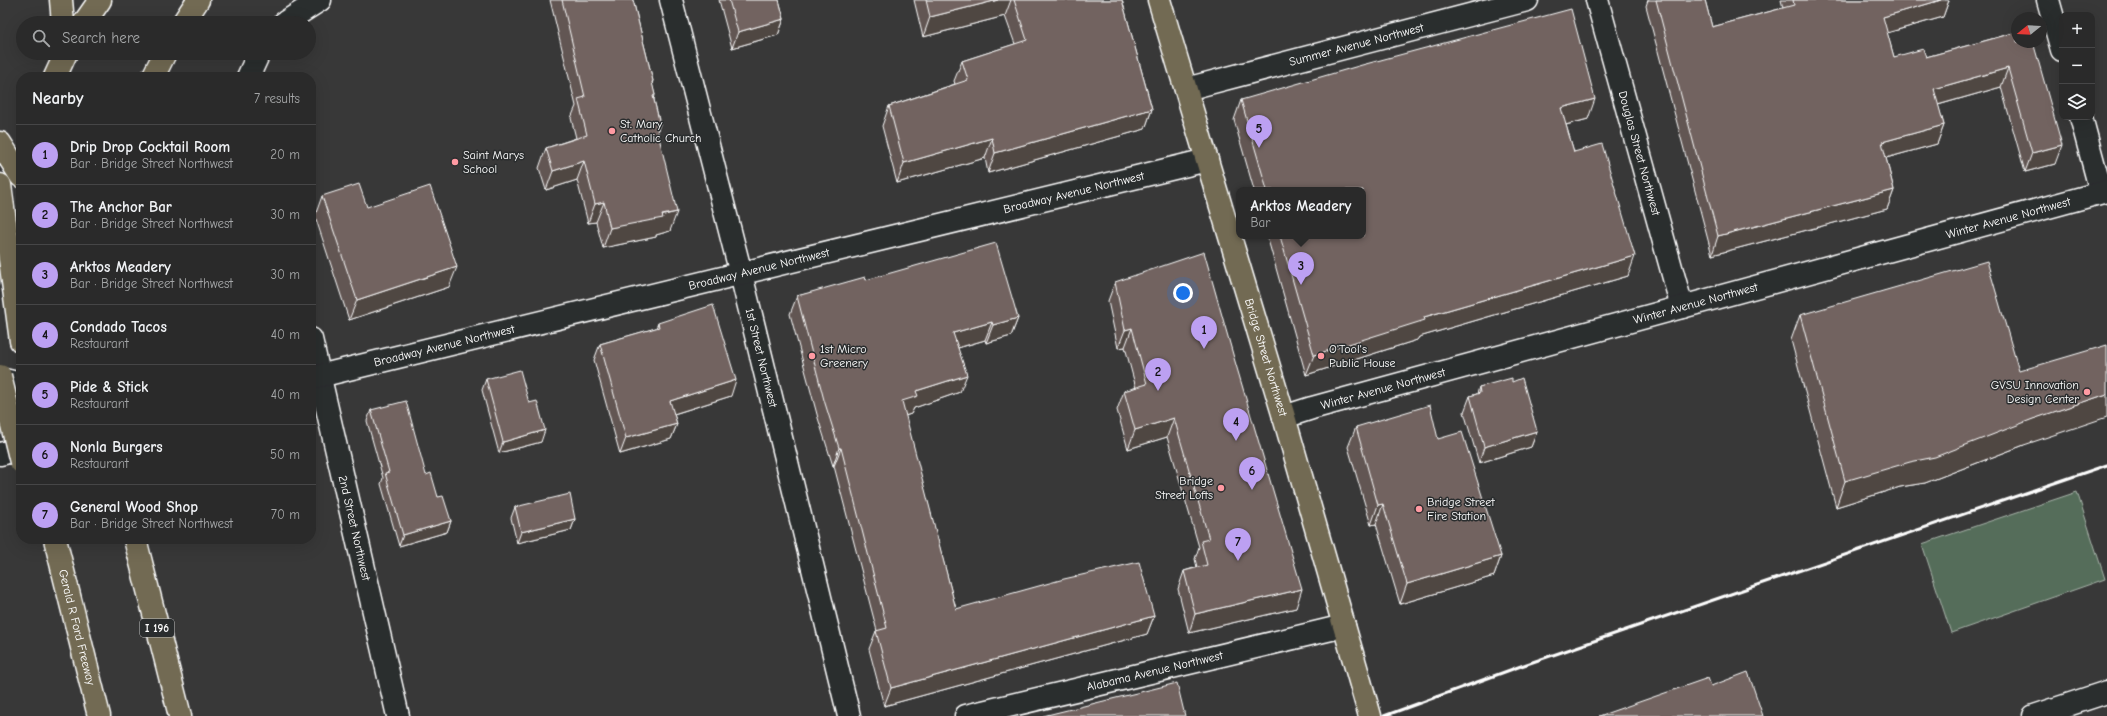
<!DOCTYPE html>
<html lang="en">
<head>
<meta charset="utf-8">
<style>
	:root { --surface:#2a2a2a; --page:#323232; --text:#f1f3f6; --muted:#a5a7a8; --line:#464647; --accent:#bca0f2 }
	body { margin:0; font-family:"Comic Neue",sans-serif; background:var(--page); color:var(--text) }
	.controls { position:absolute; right:12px; top:12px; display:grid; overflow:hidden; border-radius:8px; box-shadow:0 4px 16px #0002 }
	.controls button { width:36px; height:36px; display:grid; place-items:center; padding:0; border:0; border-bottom:1px solid var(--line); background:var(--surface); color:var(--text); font:20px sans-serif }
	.compass { position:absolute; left:2011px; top:12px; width:36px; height:36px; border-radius:50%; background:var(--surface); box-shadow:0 4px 16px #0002; rotate:252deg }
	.you { position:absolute; left:1183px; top:293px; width:14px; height:14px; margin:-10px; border:3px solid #fff; border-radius:50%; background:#1a73e8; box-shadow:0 0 0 6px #1a73e833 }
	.badge { display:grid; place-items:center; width:26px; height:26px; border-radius:50%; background:var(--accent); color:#111; font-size:13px; font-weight:700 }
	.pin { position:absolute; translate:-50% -33px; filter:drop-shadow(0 1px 2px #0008) }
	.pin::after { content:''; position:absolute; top:21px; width:14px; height:12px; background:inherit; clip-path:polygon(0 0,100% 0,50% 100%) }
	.popup { position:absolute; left:1236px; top:187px; width:130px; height:52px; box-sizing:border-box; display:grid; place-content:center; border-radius:8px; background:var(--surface); filter:drop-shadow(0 1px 3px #0005); font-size:13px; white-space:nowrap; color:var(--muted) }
	.popup b { font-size:15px; color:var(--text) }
	.popup::after { content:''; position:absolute; left:50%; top:100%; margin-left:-8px; border:8px solid transparent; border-top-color:var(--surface) }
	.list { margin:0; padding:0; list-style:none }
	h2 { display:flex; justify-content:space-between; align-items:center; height:52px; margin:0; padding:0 16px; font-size:17px }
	h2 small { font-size:13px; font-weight:400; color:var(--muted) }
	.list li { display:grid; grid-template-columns:26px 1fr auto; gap:12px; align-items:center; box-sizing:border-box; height:60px; padding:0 16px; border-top:1px solid var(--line) }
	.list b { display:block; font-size:15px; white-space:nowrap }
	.list p { margin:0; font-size:13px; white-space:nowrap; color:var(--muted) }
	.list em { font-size:13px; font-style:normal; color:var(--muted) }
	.icon { flex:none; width:22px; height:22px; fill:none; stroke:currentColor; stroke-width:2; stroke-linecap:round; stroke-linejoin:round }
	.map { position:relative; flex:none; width:2107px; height:716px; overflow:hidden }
	.search { position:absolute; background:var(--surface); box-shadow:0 4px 16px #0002; left:16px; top:16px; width:300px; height:44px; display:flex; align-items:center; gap:10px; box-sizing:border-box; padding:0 14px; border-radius:22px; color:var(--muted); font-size:15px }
	.panel { position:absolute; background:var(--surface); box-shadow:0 4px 16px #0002; left:16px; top:72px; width:300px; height:472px; border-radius:16px }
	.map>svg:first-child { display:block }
	.green { fill:#556d5a; stroke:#aab6ac }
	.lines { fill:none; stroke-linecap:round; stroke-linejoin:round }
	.minor-casing { stroke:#fff; stroke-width:25 }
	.major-casing { stroke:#fff; stroke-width:25 }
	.highway-casing { stroke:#fff; stroke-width:25 }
	.minor { stroke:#2a2d2e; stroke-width:22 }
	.major { stroke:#726b52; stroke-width:22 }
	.highway { stroke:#726b52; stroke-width:22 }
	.rail { stroke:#fff; stroke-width:3 }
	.highway-bridge-casing { stroke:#fff; stroke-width:25; stroke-linecap:butt }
	.highway-bridge { stroke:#726b52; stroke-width:22 }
	.wall { fill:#625653; stroke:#fff }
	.shaded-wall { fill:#504643; stroke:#fff }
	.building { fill:#726460; stroke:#fff }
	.poi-dot { fill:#ff9aa2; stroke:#2a2d2e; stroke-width:1.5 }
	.labels { text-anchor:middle; stroke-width:3; stroke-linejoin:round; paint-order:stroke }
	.shield { fill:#2a2d2e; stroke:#bfc0c0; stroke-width:1 }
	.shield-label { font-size:11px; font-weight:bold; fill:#fff }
	.street-label { font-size:12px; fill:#fff; stroke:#2a2d2e }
	.poi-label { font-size:12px; fill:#fff; stroke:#2a2d2e; text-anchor:start }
</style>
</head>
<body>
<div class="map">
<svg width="2107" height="716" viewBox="0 0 2107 716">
	<rect width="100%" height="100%" fill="#383838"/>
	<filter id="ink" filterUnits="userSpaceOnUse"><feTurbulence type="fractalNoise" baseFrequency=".025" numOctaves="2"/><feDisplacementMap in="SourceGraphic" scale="8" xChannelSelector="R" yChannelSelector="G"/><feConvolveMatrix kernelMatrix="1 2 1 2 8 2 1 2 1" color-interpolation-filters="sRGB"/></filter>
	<g filter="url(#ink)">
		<!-- green -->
		<path class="green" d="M2077,492L2105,579L1951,633L1922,544Z"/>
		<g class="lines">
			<!-- minor casing -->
			<g class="minor-casing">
				<g id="minor">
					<path id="s1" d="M671,0L741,274L849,716"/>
					<path id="s2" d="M1597,0L1682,307"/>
					<path d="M2048,0L2062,50"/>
					<path d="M284,23L320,0"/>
					<path d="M248,77L259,53"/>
					<path id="s3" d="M1186,89L1527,0"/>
					<path d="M2081,117L2101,192"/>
					<path id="s4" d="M311,339L398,716"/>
					<path id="s5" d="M311,378L1207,160"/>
					<path d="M0,379L21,384"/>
					<path id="s6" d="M1284,417L1312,408L2107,191"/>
					<path d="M0,454L21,449"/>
					<path id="s7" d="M966,716L1344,626"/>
					<path d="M2034,716L2107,692"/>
				</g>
			</g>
			<!-- major casing -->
			<g class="major-casing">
				<g id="major">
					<path id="s8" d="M1159,0L1284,417L1370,716"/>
				</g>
			</g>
			<!-- highway casing -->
			<g class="highway-casing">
				<g id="highway">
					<path d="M61,0L63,23"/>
					<path d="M84,23L100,0"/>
					<path d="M183,23L198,0"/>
					<path d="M55,77L66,53"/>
					<path d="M153,77L165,53"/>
					<path d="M0,143L21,176"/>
					<path d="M0,185L21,341"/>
					<path id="s9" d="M55,539L99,716"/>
					<path d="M135,539L180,716"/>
				</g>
			</g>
			<!-- minor -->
			<use href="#minor" class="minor"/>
			<!-- major -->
			<use href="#major" class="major"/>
			<!-- highway -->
			<use href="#highway" class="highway"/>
			<!-- rail -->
			<path class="rail" d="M1384,716L1521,666L2107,465"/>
			<!-- highway-bridge casing -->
			<g class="highway-bridge-casing">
				<path id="highway-bridge" d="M0,376L21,462"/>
			</g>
			<!-- highway-bridge -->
			<use href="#highway-bridge" class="highway-bridge"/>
		</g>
		<!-- wall -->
		<g class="wall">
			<path d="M550,0H633L653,81L652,84L655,95L654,100L660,124L657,131L670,231L656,235V237L603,248L596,222L588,223L577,180L546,190L539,168L546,148L576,138L571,118L576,106Z"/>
			<path d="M719,0H779L784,19L778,35L732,48Z"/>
			<path d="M914,0H1122L1152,109L1145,129L988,173L985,158L897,183L882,126L889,106L955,84L954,81L962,61L1015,44L1005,16L923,37Z"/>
			<path d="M1648,0H1705L1712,27L1783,8L1781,0H1949L1943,17L1887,33L1894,57H1926L2017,32L2055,164L2025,172L2001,87L1938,105L1944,125L1937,144L1886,158L1894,190L1887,209L1712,255L1646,6Z"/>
			<path d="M1241,100L1588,119L1566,125L1574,152L1628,276L1419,337L1417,340L1306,375L1267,236H1363V190H1254L1234,120Z"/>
			<path d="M322,196L367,207L449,287L349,320L315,216Z"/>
			<path d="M866,280L1018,318L1011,336L986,343L985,340L958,348L960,392L914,408L911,414L905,416L956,609L1154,616L1147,634L884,706L869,649L876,631H877L834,466H833L818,418L790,314L797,296Z"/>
			<path d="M1115,282L1296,608L1189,633L1178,589L1184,571L1197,567L1195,559L1199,547L1167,437L1128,449L1117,410L1124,391L1136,388L1125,347L1118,348L1108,301Z"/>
			<path d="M1800,315L2024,445L1925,483L1900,487L1836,507L1791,340Z"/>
			<path d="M658,323L731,396L674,414L677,424L671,439L620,454L594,360L600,344L656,328Z"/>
			<path d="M486,379L529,403L541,442L499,453L482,390Z"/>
			<path d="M1512,382L1537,431L1531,447L1479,463L1464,412L1470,396L1477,394L1479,387Z"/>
			<path d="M371,410L426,475L451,521L447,532L399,546L381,484L383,478L367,421Z"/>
			<path d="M1356,427L1438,439L1501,556L1494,576L1400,604L1376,524L1371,525L1348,447Z"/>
			<path d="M515,507L575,519L571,530L517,543L511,518Z"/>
		</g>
		<!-- shaded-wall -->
		<g class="shaded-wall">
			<path d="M998,0H1011L1005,16L923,37L930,17Z"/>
			<path d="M1941,0H1949L1943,17L1876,36L1883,17Z"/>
			<path d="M784,19L778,35L732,48L738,32Z"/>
			<path d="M2008,68L2001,87L1927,108L1934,89Z"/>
			<path d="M1595,99L1588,119L1554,128L1561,108Z"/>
			<path d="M1152,109L1145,129L988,173L995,153Z"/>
			<path d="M660,124L653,144L656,125Z"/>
			<path d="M1944,125L1937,144L1875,161L1882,142Z"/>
			<path d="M992,138L985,158L897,183L904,163Z"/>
			<path d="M2062,145L2055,164L2025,172L2032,153Z"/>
			<path d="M584,161L577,180L546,190L553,171Z"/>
			<path d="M1894,190L1887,209L1712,255L1718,236Z"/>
			<path d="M604,202L596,222L588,223L595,204Z"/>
			<path d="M677,212L670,231L656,235V237L603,248L610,228Z"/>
			<path d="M1635,256L1628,276L1419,337L1417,340L1306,375L1314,355L1424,317Z"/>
			<path d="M457,267L449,287L349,320L357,300Z"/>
			<path d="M1018,318L1011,336L986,343L993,325Z"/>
			<path d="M992,322L985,340L947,351L953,333Z"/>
			<path d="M1132,328L1125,347L1118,348L1125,330Z"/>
			<path d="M967,375L960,392L914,408L911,414L895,419L902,401L916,391Z"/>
			<path d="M736,380L731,396L664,417L670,401Z"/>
			<path d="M2107,394V417L2024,445L1925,483L1900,487L1836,507L1845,481Z"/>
			<path d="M1174,418L1167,437L1128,449L1135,430Z"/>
			<path d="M677,424L671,439L620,454L626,438Z"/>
			<path d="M545,430L541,442L499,453L503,442Z"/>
			<path d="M1537,431L1531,447L1479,463L1484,447Z"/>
			<path d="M839,448H841L834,466H833Z"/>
			<path d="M1383,504L1376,524L1371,525L1378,505Z"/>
			<path d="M575,519L571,530L517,543L521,532Z"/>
			<path d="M451,521L447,532L399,546L403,535Z"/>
			<path d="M1501,556L1494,576L1400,604L1407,584Z"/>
			<path d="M1302,589L1296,608L1189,633L1195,614Z"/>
			<path d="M1154,616L1147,634L884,706L891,688Z"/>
		</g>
		<!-- building -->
		<g class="building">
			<path d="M562,0H633L653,81L652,82L655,95L653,96L660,124L656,125L677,212L662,215L663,218L610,228L604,202L595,204L584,161L553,171L546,148L587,135L578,99L585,97Z"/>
			<path d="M729,0H779L784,19L738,32Z"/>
			<path d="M926,0H998L930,17Z"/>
			<path d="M1014,0H1122L1152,109L995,153L992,138L904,163L889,106L968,80L962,61L1027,40Z"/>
			<path d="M1656,0H1705L1712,27L1794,5L1793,0H1941L1883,17L1894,57L1923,49L1926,57L2017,32V42H2033L2062,145L2032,153L2008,68L1934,89L1944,125L1882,142L1894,190L1718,236Z"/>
			<path d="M1571,9L1595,99L1561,108L1574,152L1602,144L1635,256L1424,317L1425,320L1314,355L1280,236H1363V190H1267L1241,100L1362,65Z"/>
			<path d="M359,184L367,207L430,186L457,267L357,300L322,196Z"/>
			<path d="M996,243L1018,318L993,325L992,322L953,333L967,375L916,391L918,396L902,401L956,609L1064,579L1139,562L1154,616L891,688L876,631L887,628L841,448H839L824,400L797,296L865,277L866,280Z"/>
			<path d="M1204,252L1234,358L1302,589L1195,614L1184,571L1207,565L1201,541L1209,539L1174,418L1135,430L1124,391L1147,384L1132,328L1125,330L1115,282Z"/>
			<path d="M1987,261L2019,371L2107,345V394L2033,419L1935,457L1910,462L1845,481L1800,315Z"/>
			<path d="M713,305L736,380L670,401L677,424L626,438L600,344L659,327L658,323Z"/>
			<path d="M520,370L529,403L537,401L545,430L503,442L486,379Z"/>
			<path d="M1512,378V382L1522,378L1537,431L1484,447L1470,396L1480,393L1479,387Z"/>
			<path d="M406,401L426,475L431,473L438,497L443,496L451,521L403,535L385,473L389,472L371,410Z"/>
			<path d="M1430,405L1438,439L1462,432L1501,556L1407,584L1383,504L1378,505L1356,427Z"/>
			<path d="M570,494L575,519L521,532L515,507Z"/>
			<path d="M1748,672L1763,716H1599L1708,678L1711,686Z"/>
			<path d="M1177,683L1185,716H1043Z"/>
		</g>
	</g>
	<!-- markers -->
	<g class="poi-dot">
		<circle cx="612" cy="131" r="4"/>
		<circle cx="455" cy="162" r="4"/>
		<circle cx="812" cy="356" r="4"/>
		<circle cx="1321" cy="356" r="4"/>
		<circle cx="2087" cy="392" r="4"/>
		<circle cx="1221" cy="488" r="4"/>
		<circle cx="1419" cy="509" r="4"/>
	</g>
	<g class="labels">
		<!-- shield labels -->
		<rect class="shield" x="140" y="619" width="34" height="18" rx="3"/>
		<g class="shield-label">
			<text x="157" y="632">I 196</text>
		</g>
		<!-- street labels -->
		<g class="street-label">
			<text dy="4" stroke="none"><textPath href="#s3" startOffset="176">Summer Avenue Northwest</textPath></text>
			<text dy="4" stroke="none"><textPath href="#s2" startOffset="159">Douglas Street Northwest</textPath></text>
			<text dy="4" stroke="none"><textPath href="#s5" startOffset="785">Broadway Avenue Northwest</textPath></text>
			<text dy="4" stroke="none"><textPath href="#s6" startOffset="751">Winter Avenue Northwest</textPath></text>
			<text dy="4" stroke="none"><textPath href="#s5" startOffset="461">Broadway Avenue Northwest</textPath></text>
			<text dy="4" stroke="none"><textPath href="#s6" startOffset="427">Winter Avenue Northwest</textPath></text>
			<text dy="4" stroke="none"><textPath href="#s5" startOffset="137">Broadway Avenue Northwest</textPath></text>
			<text dy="4" stroke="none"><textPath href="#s1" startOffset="369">1st Street Northwest</textPath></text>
			<text dy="4" stroke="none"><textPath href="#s8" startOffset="373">Bridge Street Northwest</textPath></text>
			<text dy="4" stroke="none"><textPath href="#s6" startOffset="103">Winter Avenue Northwest</textPath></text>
			<text dy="4" stroke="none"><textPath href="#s4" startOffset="194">2nd Street Northwest</textPath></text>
			<text dy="4" stroke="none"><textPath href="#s9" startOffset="91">Gerald R Ford Freeway</textPath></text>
			<text dy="4" stroke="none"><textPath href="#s7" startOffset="194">Alabama Avenue Northwest</textPath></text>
		</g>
		<!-- poi labels -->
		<g class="poi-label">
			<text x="620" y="128">St. Mary<tspan x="620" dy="14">Catholic Church</tspan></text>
			<text x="463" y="159">Saint Marys<tspan x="463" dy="14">School</tspan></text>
			<text x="820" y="353">1st Micro<tspan x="820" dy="14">Greenery</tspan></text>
			<text x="1329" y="353">O'Tool's<tspan x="1329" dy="14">Public House</tspan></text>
			<text x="2079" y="389" text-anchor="end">GVSU Innovation<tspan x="2079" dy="14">Design Center</tspan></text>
			<text x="1213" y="485" text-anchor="end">Bridge<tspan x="1213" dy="14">Street Lofts</tspan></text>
			<text x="1427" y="506">Bridge Street<tspan x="1427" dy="14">Fire Station</tspan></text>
		</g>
	</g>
</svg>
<div class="controls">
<button>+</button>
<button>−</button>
<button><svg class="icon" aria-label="layers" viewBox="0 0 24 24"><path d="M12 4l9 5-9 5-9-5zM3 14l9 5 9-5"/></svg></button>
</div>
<svg class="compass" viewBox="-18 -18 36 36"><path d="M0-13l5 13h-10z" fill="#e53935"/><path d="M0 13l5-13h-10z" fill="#a5a7a8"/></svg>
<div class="you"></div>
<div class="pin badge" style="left:1204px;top:349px">1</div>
<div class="pin badge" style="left:1158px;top:391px">2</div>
<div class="pin badge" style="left:1301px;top:285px">3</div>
<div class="popup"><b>Arktos Meadery</b>Bar</div>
<div class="pin badge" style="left:1236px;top:441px">4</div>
<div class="pin badge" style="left:1259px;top:148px">5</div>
<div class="pin badge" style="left:1252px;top:490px">6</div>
<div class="pin badge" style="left:1238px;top:561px">7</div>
<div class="search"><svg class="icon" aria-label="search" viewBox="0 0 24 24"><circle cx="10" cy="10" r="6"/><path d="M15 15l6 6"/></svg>Search here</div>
<section class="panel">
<h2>Nearby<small>7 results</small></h2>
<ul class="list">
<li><span class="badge">1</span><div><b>Drip Drop Cocktail Room</b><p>Bar · Bridge Street Northwest</p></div><em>20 m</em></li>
<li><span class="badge">2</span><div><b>The Anchor Bar</b><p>Bar · Bridge Street Northwest</p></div><em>30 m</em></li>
<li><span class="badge">3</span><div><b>Arktos Meadery</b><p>Bar · Bridge Street Northwest</p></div><em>30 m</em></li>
<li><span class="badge">4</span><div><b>Condado Tacos</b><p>Restaurant</p></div><em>40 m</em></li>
<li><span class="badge">5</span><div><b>Pide &amp; Stick</b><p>Restaurant</p></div><em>40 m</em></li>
<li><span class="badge">6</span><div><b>Nonla Burgers</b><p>Restaurant</p></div><em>50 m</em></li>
<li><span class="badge">7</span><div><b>General Wood Shop</b><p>Bar · Bridge Street Northwest</p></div><em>70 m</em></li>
</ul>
</section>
</div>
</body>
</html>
